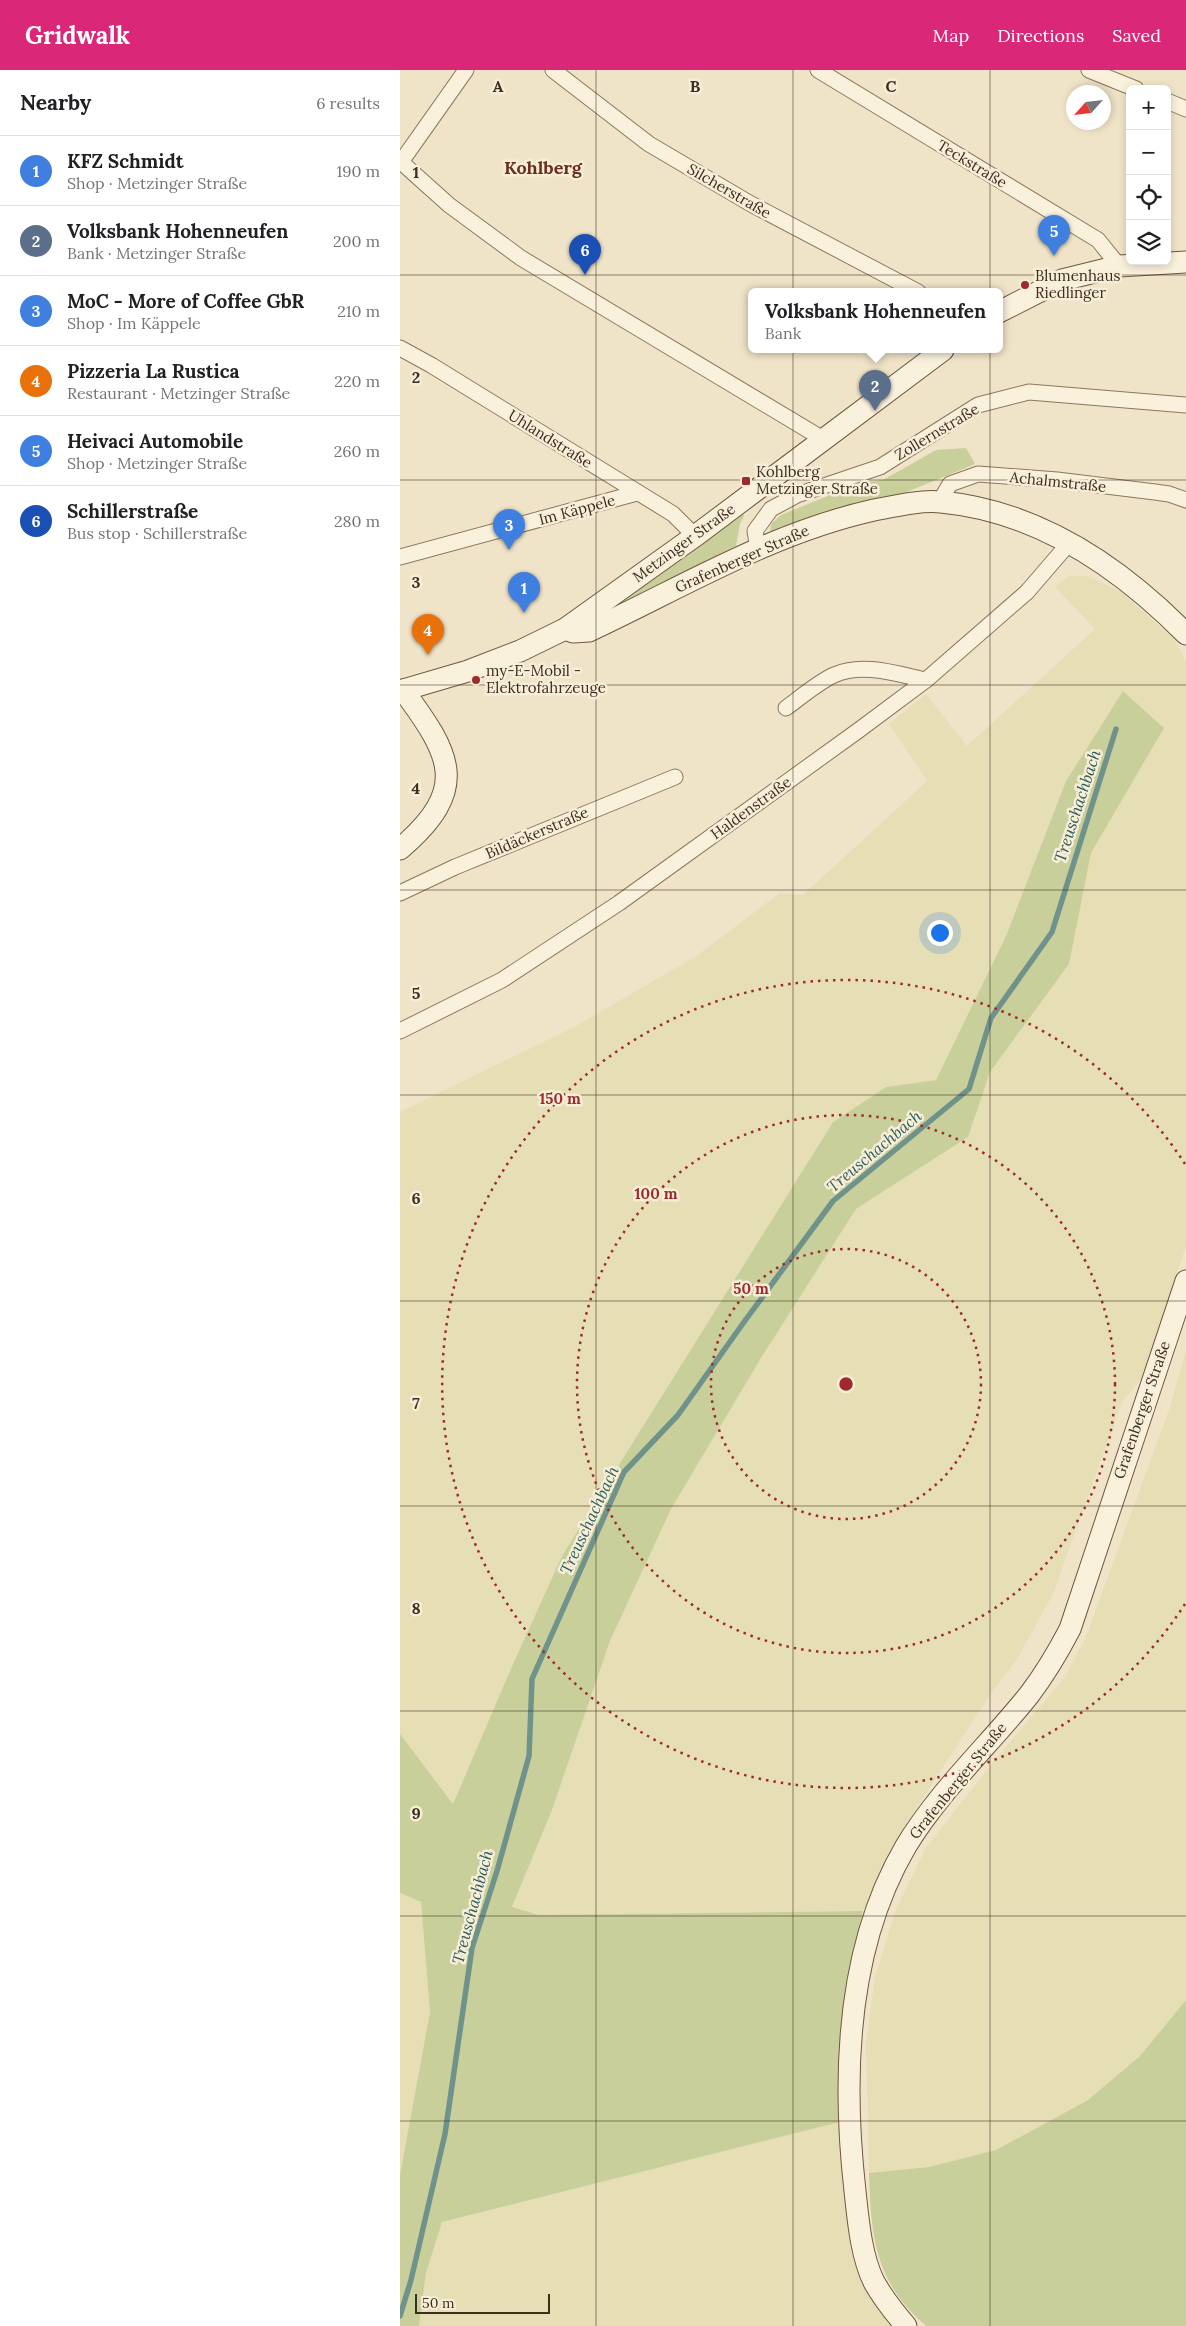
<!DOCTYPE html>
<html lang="en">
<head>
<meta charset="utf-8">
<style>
	:root { --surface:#fff; --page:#f2f2f2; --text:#202124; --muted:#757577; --line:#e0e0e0; --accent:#db2777 }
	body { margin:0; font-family:Lora,serif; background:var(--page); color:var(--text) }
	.controls { position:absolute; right:15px; top:15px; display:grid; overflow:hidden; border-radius:8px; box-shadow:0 2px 8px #0003 }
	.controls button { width:45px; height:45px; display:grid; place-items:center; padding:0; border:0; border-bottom:1px solid var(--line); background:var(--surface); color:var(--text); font:25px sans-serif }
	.compass { position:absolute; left:666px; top:15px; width:45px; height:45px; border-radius:50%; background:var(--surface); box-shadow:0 2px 8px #0003; rotate:243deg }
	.scale { position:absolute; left:15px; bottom:12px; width:135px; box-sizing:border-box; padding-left:5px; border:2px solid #3d2e20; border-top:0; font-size:14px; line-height:18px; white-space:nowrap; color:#3d2e20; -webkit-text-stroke:4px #f7eed8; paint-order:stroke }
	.you { position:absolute; left:539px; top:862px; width:18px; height:18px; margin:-12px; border:4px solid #fff; border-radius:50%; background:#1a73e8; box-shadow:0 0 0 8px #1a73e833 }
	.badge { display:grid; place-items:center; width:32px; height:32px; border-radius:50%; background:var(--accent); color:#fff; font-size:16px; font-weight:700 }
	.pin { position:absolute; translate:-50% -41px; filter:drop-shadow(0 1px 2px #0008) }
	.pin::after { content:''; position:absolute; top:26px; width:18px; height:15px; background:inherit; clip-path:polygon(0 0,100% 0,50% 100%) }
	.popup { position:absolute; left:348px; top:218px; width:255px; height:65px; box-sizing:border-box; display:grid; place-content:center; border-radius:8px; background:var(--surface); filter:drop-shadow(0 1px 4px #0005); font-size:16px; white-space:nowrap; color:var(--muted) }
	.popup b { font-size:19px; color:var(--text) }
	.popup::after { content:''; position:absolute; left:50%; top:100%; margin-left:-10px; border:10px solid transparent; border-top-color:var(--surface) }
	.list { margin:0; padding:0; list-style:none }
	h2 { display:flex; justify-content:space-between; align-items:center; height:65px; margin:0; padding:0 20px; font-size:21px }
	h2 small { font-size:16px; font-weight:400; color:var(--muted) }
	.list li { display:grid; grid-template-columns:32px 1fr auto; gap:15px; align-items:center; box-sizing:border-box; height:70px; padding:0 20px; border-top:1px solid var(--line) }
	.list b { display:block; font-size:19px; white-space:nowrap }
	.list p { margin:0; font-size:16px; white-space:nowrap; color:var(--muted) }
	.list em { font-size:16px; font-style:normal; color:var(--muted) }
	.icon { flex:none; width:28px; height:28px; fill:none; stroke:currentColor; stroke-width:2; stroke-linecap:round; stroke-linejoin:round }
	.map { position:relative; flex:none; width:786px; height:2256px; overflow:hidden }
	header { display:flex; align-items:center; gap:30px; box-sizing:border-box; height:70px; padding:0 25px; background:var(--accent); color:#fff }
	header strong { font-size:24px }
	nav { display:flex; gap:28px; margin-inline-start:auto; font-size:18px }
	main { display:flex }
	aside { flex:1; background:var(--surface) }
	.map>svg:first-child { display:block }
	.farmland { fill:#e6deb5 }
	.green { fill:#c9cf9b }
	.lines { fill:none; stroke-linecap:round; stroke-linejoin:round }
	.stream { stroke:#6f938a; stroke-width:5.5 }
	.street-casing { stroke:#8d765c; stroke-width:17 }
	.secondary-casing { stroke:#6f573f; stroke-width:23 }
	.street { stroke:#faf1dc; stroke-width:15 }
	.secondary { stroke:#faf1dc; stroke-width:21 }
	.grid { fill:none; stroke:#3d2e20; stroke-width:1; stroke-opacity:0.55 }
	.ring { fill:none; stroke:#9e2a2b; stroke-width:2.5; stroke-dasharray:2.5 5 }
	.poi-dot { fill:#9e2a2b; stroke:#f7eed8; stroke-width:2 }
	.labels { text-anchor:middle; stroke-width:5; stroke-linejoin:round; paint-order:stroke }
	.street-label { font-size:15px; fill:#3d2e20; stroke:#f7eed8 }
	.poi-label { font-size:15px; fill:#3d2e20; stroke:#f7eed8; text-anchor:start }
	.water-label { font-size:16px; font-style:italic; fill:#2f5d5a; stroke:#f7eed8 }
	.quarter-label { font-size:18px; font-weight:bold; fill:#6b2e1e; stroke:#f7eed8 }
	.grid-label { font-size:16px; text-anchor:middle; font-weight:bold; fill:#3d2e20; stroke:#f7eed8; stroke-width:5; stroke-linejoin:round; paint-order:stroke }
	.centre { fill:#9e2a2b; stroke:#f7eed8; stroke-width:2.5 }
	.ring-label { font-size:15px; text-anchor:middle; font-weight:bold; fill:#9e2a2b; stroke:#f7eed8; stroke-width:5; stroke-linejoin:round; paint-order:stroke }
</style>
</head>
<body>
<header>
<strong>Gridwalk</strong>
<nav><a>Map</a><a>Directions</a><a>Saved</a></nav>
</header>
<main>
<aside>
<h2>Nearby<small>6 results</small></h2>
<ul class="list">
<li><span class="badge" style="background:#3f7fe0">1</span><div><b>KFZ Schmidt</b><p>Shop · Metzinger Straße</p></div><em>190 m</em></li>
<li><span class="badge" style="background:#5c6f8a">2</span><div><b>Volksbank Hohenneufen</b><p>Bank · Metzinger Straße</p></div><em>200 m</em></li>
<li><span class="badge" style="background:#3f7fe0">3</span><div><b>MoC - More of Coffee GbR</b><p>Shop · Im Käppele</p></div><em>210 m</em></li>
<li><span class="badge" style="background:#e8710a">4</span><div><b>Pizzeria La Rustica</b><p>Restaurant · Metzinger Straße</p></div><em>220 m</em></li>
<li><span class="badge" style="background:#3f7fe0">5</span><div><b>Heivaci Automobile</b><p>Shop · Metzinger Straße</p></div><em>260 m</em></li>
<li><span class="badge" style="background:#1a4fb4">6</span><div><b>Schillerstraße</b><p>Bus stop · Schillerstraße</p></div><em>280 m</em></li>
</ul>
</aside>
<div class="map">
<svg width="786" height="2256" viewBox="0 0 786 2256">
	<rect width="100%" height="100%" fill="#f0e4c8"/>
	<!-- farmland -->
	<g class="farmland">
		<path d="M669,506H688L721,522L774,569L786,591V1176L742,1308L722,1332L653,1524L617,1589L588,1628L506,1754L463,1841L139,1845L112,1837L152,1740L210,1571L271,1439L361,1288L456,1139L568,1067L590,1002L669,894L691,783L764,658L723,621L666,711L606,866L536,1010L486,1017L433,1052L162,1486L109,1603L53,1734L0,1664V1042L174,957L295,887L380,823L403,825L527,711L489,654L526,624L567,676L695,559L655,517Z"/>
		<path d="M786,1280V1930L740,1986L688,2030L596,2080L529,2097L469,2103L466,1973L475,1907L495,1842L525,1779L594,1691L665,1607L686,1567L770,1337Z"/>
		<path d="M0,1823L21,1832L30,1942L0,2105Z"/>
		<path d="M440,2052L448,2166L465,2217L490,2256H19L26,2203L42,2152Z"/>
	</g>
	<!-- green -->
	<g class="green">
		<path d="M566,378L575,394L502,424L418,445L370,462L371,454L381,445L462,412L483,410L536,380Z"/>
		<path d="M342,441L344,446L340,454L336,476L205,542Z"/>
		<path d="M723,621L764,658L691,783L669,894L590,1002L568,1067L456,1139L361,1288L271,1439L210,1571L152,1740L112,1837L139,1845L463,1841L441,1956L440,2052L42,2152L26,2203L19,2256H0V2105L30,1942L21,1832L0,1823V1664L53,1734L109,1603L162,1486L433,1052L486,1017L536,1010L606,866L666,711Z"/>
		<path d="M786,1930V2256H526C475,2212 471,2167 469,2103L529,2097L596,2080L688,2030L740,1986Z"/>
	</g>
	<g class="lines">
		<!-- stream -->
		<path class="stream" d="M0,2246L11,2210L45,2064L72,1878L97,1801L129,1686L132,1609L224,1402L278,1345L344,1252L433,1131L569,1019L591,948L652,862L716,659"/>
		<!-- street casing -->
		<g class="street-casing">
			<g id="street">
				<path d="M153,0L249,74L351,134L518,222"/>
				<path d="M418,0L698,170L719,196"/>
				<path d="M689,0L736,19"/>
				<path d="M767,31L786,39"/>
				<path d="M0,91L49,135L121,188L423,369"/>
				<path d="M1,92L66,0"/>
				<path d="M0,278L31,295L273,444L295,466"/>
				<path d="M540,431L550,414L578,404L657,410L755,422L769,424L786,430"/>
				<path d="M358,479L355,461L371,439L397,425L480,397L578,335L629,322L786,335"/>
				<path d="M0,487L237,423"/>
				<path d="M386,638C401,627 417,613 434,605C462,592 497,604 526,610"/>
				<path d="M0,823L55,797L275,707"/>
				<path d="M0,961L102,910L219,833L459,660L526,610L627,522L670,472"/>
			</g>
		</g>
		<!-- secondary casing -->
		<g class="secondary-casing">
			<g id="secondary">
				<path d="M599,242L662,210L719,196L786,192"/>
				<path d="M165,559L173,562L189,561C283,517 371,463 474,440C495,436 520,430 541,432C638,441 720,497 786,564"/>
				<path d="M0,621L68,601L120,581L165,559L295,466L543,280"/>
				<path d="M0,779C70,719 52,686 3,620"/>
				<path d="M506,2256C494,2242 483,2228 474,2212C461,2186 458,2149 455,2121C442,2006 446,1878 506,1776C540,1720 589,1675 629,1625C645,1604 658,1582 670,1559L786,1211"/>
			</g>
		</g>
		<!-- street -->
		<use href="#street" class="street"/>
		<!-- secondary -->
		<use href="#secondary" class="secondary"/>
	</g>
	<!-- grid -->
	<path class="grid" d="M196,0V2256M393,0V2256M590,0V2256M0,205H786M0,410H786M0,615H786M0,820H786M0,1025H786M0,1231H786M0,1436H786M0,1641H786M0,1846H786M0,2051H786"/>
	<!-- distance rings -->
	<g class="ring">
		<circle cx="446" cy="1314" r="135"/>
		<circle cx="446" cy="1314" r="269"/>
		<path d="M785 1534A404 404 0 1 1 785 1094"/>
	</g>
	<!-- markers -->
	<g class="poi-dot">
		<circle cx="625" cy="215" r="5"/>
		<rect x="341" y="406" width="10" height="10" rx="2.5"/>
		<circle cx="76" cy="610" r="5"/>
	</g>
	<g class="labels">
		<!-- street labels -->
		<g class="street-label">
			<text transform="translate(572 94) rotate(31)" y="5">Teckstraße</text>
			<text transform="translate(329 121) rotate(30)" y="5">Silcherstraße</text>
			<text transform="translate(537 362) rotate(-31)" y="5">Zollernstraße</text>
			<text transform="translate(150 369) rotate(32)" y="5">Uhlandstraße</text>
			<text transform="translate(658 412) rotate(6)" y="5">Achalmstraße</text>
			<text transform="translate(177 440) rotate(-15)" y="5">Im Käppele</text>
			<text transform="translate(284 473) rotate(-36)" y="5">Metzinger Straße</text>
			<text transform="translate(342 489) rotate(-24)" y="5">Grafenberger Straße</text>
			<text transform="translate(351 738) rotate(-36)" y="5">Haldenstraße</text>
			<text transform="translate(137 763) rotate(-23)" y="5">Bildäckerstraße</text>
			<text transform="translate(742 1340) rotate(-71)" y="5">Grafenberger Straße</text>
			<text transform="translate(558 1711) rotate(-51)" y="5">Grafenberger Straße</text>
		</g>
		<!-- poi labels -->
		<g class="poi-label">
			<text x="635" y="211">Blumenhaus<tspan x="635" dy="17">Riedlinger</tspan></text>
			<text x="356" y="407">Kohlberg<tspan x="356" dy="17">Metzinger Straße</tspan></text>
			<text x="86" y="606">my-E-Mobil -<tspan x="86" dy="17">Elektrofahrzeuge</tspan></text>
		</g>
		<!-- water labels -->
		<g class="water-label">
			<text transform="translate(677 736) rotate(-72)" y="6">Treuschachbach</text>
			<text transform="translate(474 1081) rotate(-40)" y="6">Treuschachbach</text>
			<text transform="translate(189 1450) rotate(-65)" y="6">Treuschachbach</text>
			<text transform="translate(72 1837) rotate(-75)" y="6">Treuschachbach</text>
		</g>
		<!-- quarter labels -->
		<g class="quarter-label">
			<text x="143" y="104">Kohlberg</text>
		</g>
	</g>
	<g class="grid-label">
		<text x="98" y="22">A</text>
		<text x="295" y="22">B</text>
		<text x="491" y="22">C</text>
		<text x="16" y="108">1</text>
		<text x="16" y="313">2</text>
		<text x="16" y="518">3</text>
		<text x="16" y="724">4</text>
		<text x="16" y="929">5</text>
		<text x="16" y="1134">6</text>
		<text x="16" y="1339">7</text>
		<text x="16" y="1544">8</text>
		<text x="16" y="1749">9</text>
	</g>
	<circle cx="446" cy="1314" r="8" class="centre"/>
	<g class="ring-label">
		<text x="160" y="1034">150 m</text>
		<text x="256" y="1129">100 m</text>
		<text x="351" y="1224">50 m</text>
	</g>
</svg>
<div class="controls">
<button>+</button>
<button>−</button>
<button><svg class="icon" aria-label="locate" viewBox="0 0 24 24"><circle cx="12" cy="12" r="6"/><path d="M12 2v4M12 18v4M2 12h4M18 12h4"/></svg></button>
<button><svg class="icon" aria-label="layers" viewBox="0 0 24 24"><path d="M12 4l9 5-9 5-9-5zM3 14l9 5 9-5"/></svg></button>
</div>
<svg class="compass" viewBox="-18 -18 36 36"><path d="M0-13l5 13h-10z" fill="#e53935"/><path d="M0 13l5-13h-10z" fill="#757577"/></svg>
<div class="scale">50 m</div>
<div class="you"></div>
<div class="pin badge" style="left:124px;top:543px;background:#3f7fe0">1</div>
<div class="pin badge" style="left:475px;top:341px;background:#5c6f8a">2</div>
<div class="popup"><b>Volksbank Hohenneufen</b>Bank</div>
<div class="pin badge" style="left:109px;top:480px;background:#3f7fe0">3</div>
<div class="pin badge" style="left:28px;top:585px;background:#e8710a">4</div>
<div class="pin badge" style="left:654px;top:186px;background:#3f7fe0">5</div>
<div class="pin badge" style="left:185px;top:205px;background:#1a4fb4">6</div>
</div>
</main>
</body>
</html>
